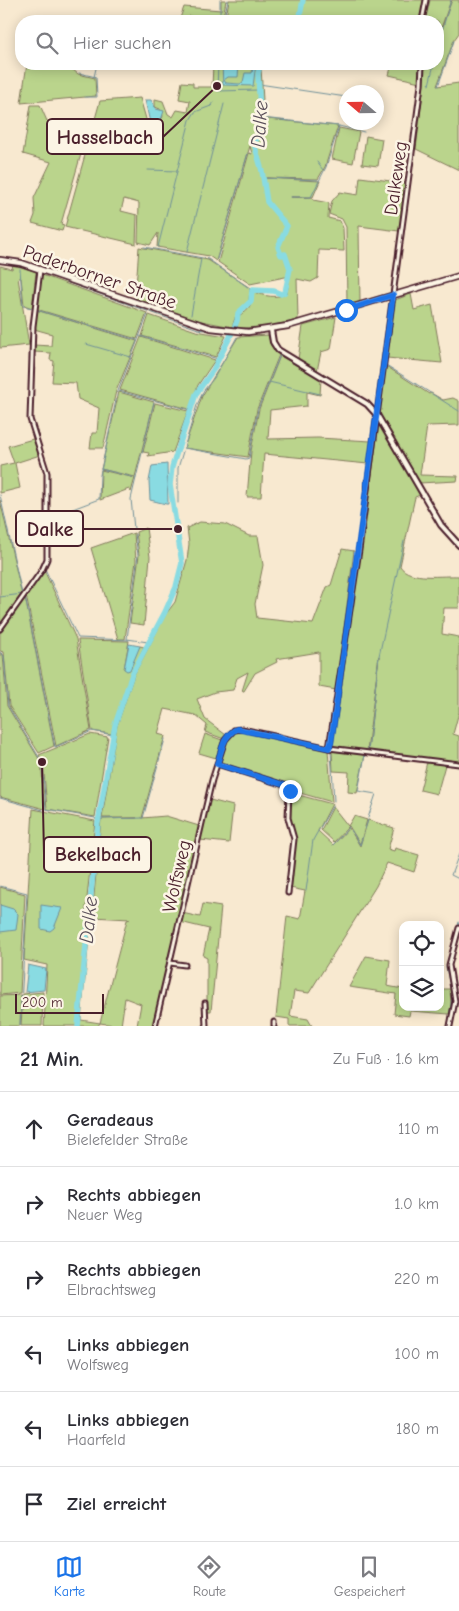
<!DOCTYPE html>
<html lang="de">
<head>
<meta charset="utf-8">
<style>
	:root { --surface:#fff; --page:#f7f7f7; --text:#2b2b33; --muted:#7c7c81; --line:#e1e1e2; --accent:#1a73e8 }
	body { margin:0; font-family:"Comic Neue",sans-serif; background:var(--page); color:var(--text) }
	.controls { position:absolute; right:15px; bottom:15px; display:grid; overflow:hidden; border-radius:10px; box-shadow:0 2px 12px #0003 }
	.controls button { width:45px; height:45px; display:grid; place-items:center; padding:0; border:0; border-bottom:1px solid var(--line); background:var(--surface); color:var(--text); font:25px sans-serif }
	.compass { position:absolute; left:339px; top:85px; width:45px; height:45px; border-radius:50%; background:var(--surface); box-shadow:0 2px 12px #0003; rotate:290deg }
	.scale { position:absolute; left:15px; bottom:12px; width:89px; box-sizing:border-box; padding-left:5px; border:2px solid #4a1f2b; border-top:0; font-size:14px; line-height:18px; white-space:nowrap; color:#4a1f2b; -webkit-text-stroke:4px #fcf5e5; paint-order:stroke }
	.stop { position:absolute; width:15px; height:15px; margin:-11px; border:4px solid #1a73e8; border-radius:50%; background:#fff }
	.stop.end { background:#1a73e8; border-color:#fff; box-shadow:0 1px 5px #0008 }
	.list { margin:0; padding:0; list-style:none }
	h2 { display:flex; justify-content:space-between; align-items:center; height:65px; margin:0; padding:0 20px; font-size:21px }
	h2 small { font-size:16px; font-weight:400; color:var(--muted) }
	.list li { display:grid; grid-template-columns:32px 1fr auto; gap:15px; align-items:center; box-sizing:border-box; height:75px; padding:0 20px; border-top:1px solid var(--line) }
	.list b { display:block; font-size:19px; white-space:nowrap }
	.list p { margin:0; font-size:16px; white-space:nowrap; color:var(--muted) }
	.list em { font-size:16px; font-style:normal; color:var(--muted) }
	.icon { flex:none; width:28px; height:28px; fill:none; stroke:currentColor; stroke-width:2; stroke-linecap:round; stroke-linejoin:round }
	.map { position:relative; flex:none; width:459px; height:1026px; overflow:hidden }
	.search { position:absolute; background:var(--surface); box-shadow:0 2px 12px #0003; left:15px; right:15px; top:15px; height:55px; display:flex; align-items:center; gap:12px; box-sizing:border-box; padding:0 18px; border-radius:20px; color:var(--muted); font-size:19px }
	.sheet { height:515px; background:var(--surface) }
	nav { display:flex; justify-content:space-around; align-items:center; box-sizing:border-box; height:70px; border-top:1px solid var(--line); background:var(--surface); font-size:14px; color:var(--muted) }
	nav a { display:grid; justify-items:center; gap:2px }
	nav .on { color:var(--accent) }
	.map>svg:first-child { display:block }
	.green { fill:#bad48c; stroke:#827a5c }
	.water { fill:#89dbe2; stroke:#709099 }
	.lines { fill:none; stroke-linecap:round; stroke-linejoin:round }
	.stream { stroke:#709099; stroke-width:1 }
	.river { stroke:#89dbe2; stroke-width:5.5 }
	.minor-casing { stroke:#4a1f2b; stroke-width:7 }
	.tertiary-casing { stroke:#4a1f2b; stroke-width:8 }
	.secondary-casing { stroke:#4a1f2b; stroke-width:8 }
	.minor { stroke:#fcf5e5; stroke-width:3 }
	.tertiary { stroke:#fcf5e5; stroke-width:4 }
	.secondary { stroke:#fcf5e5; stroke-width:4.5 }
	.route { stroke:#1a73e8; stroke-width:6 }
	.labels { text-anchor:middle; stroke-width:5; stroke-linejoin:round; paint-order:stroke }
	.street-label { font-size:19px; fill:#4a1f2b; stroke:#fcf5e5 }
	.water-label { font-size:20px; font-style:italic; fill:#5a4e59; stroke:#fcf5e5 }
	.leader { fill:none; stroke:#4a1f2b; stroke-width:2 }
	.callout-dot { fill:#4a1f2b; stroke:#fcf5e5; stroke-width:2 }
	.callout { fill:#fcf5e5; stroke:#4a1f2b; stroke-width:2 }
	.callout-label { font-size:20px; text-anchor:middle; font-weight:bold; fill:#4a1f2b }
</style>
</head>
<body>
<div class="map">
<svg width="459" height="1026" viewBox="0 0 459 1026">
	<rect width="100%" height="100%" fill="#f8e9d0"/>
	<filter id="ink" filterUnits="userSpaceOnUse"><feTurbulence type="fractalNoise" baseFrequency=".02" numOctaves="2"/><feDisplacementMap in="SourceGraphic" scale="10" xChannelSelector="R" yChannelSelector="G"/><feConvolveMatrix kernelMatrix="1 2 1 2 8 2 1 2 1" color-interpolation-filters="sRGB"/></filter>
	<g filter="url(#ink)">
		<!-- green -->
		<g class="green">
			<path d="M221,0H226L224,12L222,14L226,17L229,0H424L420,21H216L189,16L185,21H179L184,7L221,10Z"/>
			<path d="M430,0H451L441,28L440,32L452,0H459V33L454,40L437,86L459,83V170L416,149L424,83L425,64H438V21H425Z"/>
			<path d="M27,64H66L78,74L95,78L96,96L21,103Z"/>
			<path d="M213,64H265L261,67L264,117L267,119L338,126L325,167L318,179L265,178L320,181L313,197H291L313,198V200L329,203L328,218L340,221L343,228L344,251L319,250L318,278L311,282L297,279L298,320L264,327L237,328L239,316C254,304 248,309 254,292C263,296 278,299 287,293L290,276L250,284L218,262L249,153L252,154L250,146L216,261L209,256L157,247L158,233L150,245L138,242L139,203L124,199L121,211L137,215L136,244L65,227L100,101L140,98L148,126L150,123H160L163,116L160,109L155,107V99L163,101L168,114L173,117L177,110L188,112L190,101L179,99L182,82L193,83V87H212Z"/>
			<path d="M392,64H420V82L389,75Z"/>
			<path d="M31,105H40L47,121L74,122L72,127L89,126L61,224L64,225L62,231L32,223L35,215L34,198L51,162L23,154Z"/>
			<path d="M339,128L359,132L353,163L332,159Z"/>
			<path d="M366,136L382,139L378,166L362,164Z"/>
			<path d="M360,177L406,183L399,231L359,226L360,303L349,306L347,305L346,227L342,219L329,214L332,201L340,192L358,195Z"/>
			<path d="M139,247L208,260L250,288L249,301L237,312L232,327L191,319L135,300Z"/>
			<path d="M13,264L36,272L32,308L24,305L21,278H18L29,345L0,348V266L12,269Z"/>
			<path d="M42,275L147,313L137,339L36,309Z"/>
			<path d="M411,294L414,310L432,305L442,363L387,358L395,300Z"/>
			<path d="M36,310L137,341L116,391L103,448H90L92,433H97L99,408L78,399L76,383L52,382L54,361L50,360L51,353L34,352V345L51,346L52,334L34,329Z"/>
			<path d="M149,315L196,331L226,336L216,357L142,336Z"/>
			<path d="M336,317L331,349L321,352L317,371L298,359L303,326Z"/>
			<path d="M268,335L271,346L279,355L257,409L248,457L184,448L202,396L238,337Z"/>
			<path d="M141,337L215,360L198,385L189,409L120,390Z"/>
			<path d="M280,356L321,379L320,395L307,392V406L270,410L268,439L318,438L371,441L368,464L264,454L261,497H247L251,451L259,409Z"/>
			<path d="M386,366L429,394L431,393L443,400L453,398L459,401V425L427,426L420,475L458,476L457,481L419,483L379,413Z"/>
			<path d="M119,392L154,402L135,477L101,469Z"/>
			<path d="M155,403L188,411L173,452L148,456L149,453L143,452Z"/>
			<path d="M379,425L420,495L415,497L400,566C409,581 443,575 459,576V608H444L442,634L459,637V712L453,734L459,736V763L368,751L379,656L367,751L333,746Z"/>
			<path d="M33,439L40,455L15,463L20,488L0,493V466L14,463L8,446Z"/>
			<path d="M101,470L135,478L131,492L129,489L100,500Z"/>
			<path d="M0,500L22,595L0,626Z"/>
			<path d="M200,522L225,524L249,536H258L263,565L255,604L257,618L313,624L327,587L331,585L342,549L354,551L336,690L319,687V652L276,659L277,662L255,673L244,691H242L248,672L237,678L233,690L215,692L197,699L205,719L226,735L224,739L205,732L207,725L195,715L165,709L158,734L165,736L142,818L166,816L199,826L153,1026H137L141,1004L125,998L121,1026L100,1023L98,1026H44L47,965L24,960L33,809L95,821L85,917L91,918L81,1020L100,1023L127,920L130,919L92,917L101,819L137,818H102L117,726L134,675L166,614L175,602L187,560L189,544L187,528Z"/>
			<path d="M146,528L150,557L144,625L130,623L139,555L136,532Z"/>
			<path d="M134,533L136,561L125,639H118L91,548Z"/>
			<path d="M44,570L76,639L91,730L56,746L26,595Z"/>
			<path d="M25,597L54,746L39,753L9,706L4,652L0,651V632Z"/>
			<path d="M78,640L129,641L124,669L140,646L144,647L131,673L111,734L92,731Z"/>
			<path d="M0,653L3,654L7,706L41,762L45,809L0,797Z"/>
			<path d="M242,730L328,750L332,802L293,791L284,784L219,763L226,740L235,731Z"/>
			<path d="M90,734L108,737L95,817L47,809L43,761L39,755Z"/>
			<path d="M205,734L222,740L216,758L199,753Z"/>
			<path d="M332,751L365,755L357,793L348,792L349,772L333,771Z"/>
			<path d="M427,762L445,765L437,794L420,790Z"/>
			<path d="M291,793L332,804L318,831L333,845L349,828L360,846L368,820L394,828L388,849L394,851L395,848L419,855L414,872L387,863L376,886L309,993L294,991L290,1016L308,1019L312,1026H289V1019L276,1017L287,916L300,919L305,891L290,888L295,839L289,818Z"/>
			<path d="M210,800L233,806L229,843L200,840Z"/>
			<path d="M333,807L348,826L354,816L367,820L360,844L349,826L334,842L321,830Z"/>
			<path d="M0,887L25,894L20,993L0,995Z"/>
			<path d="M203,904L221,907L211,1011H207V958L203,956L209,929L180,922L182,913L200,917Z"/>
			<path d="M366,956L390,960L387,986L403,989V1007H440V989H450L451,1005L449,1014L410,1011L409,1016L394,1014L396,994L349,987Z"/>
			<path d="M43,992L42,1026H21L23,994Z"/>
			<path d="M21,995L20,1026H0V996Z"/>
		</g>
		<!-- water -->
		<g class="water">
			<path d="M222,64H239L238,77H228L224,80L226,83L240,84L243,82L245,73H252L253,67L250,64H256L253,86L223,85Z"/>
			<path d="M145,100H151L156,109L164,111L160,123H150Z"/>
			<path d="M167,464L168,504H166L150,500L149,481L152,466Z"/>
			<path d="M129,644L140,646L130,670L127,671L124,669Z"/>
			<path d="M0,905L13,909L18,914L16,930L0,932Z"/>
			<path d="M41,905L62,908L54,928L50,931L41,929Z"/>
			<path d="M28,965L46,969L44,990L25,992Z"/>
		</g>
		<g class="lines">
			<!-- stream -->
			<g class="stream">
				<path d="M220,0V21"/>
				<path d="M221,15L225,13L228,0"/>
				<path d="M424,21L429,0"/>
				<path d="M438,44L451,0"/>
				<path d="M218,64L217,91L259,90"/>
				<path d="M79,73L96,77L97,97H85"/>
				<path d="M94,77L97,64"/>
				<path d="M259,84L346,97"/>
				<path d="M429,85L434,64"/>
				<path d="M438,86L454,41"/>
				<path d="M261,118L339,126L364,132"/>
				<path d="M58,152L72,124"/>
				<path d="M317,162L323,170"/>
				<path d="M148,170L177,171"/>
				<path d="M263,178L318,180"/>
				<path d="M291,197H311L326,167L339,126"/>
				<path d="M144,247L208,259L252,290"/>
				<path d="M158,247L190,120L195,112L211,106L215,101"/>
				<path d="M187,252L224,104"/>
				<path d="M217,259L248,153"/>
				<path d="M20,267V266"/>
				<path d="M20,269L23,306L32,308"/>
				<path d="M63,281L198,329L224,333"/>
				<path d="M396,286L423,83L424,64"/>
				<path d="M400,291L439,279"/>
				<path d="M392,293L400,231"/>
				<path d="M37,310L137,340"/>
				<path d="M191,315L201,259"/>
				<path d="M205,324L234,328"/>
				<path d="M228,334H231"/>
				<path d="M140,336L218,359"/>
				<path d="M86,344L131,357"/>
				<path d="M385,364L394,300"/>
				<path d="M386,365L459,411"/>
				<path d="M269,382L320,394"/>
				<path d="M119,391L190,410"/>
				<path d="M379,413L382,420"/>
				<path d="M39,442L49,472V557"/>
				<path d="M184,448L246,459L249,458L258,409L280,355"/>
				<path d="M373,459L378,423"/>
				<path d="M101,469L136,478"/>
				<path d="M0,495L22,594L0,597"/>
				<path d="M178,503V468L197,405L204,390L214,378L237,337"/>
				<path d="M49,518L99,499L100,475L118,391L148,314"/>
				<path d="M134,529L131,499L154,402"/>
				<path d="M135,534L138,555L127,639L148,642"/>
				<path d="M49,562L45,569L78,638L129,640"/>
				<path d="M25,596L55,747L92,731L113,735"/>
				<path d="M0,652L4,656L8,706L42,762L46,809L95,818L98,823"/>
				<path d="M333,746L354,594"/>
				<path d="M333,747L354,750"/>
				<path d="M331,751L334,801"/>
				<path d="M368,751L379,656L404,541"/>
				<path d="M365,755L358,791L376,794L368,818"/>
				<path d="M0,798L43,810"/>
				<path d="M99,819L143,818L165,739"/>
				<path d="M351,830L360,845L368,820"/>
				<path d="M333,845L349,827"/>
				<path d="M459,854L451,875L459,879"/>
				<path d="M0,886L27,893L20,1026"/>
				<path d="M306,891L313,840L333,805"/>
				<path d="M448,1026L452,997L446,967L459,922"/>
			</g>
			<!-- river -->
			<g class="river">
				<path d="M299,21L303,0"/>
				<path d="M78,1026L98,823L115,725L132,674L165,612L176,587L182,563L170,485L172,467L196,394L213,370L230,337L237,321L238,313L251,301L252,290L274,291L281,294L285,292L290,269L285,254L281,255L278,247L287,226L267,202L262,171L254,143L261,133L258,74L260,64"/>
			</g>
			<!-- minor casing -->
			<g class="minor-casing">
				<g id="minor">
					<path d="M422,21L426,0"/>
					<path d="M0,629L42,570L47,559V473L30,419L33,326L40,270"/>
					<path d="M329,748L359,550L421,85L422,64"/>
					<path d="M217,764L284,785L289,790L288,818L294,839L288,893"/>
					<path d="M170,963L185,965"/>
					<path d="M205,1003L206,1026"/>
					<path d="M274,1022V1026"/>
					<path d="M155,1026L212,780L225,740L234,730L242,729L329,748L459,764"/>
					<path d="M450,1026L455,1001L449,965L459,928"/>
				</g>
			</g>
			<!-- tertiary casing -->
			<g class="tertiary-casing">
				<path id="tertiary" d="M271,330L273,342L278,350L367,404L377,415L441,525L459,545"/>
			</g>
			<!-- secondary casing -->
			<g class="secondary-casing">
				<path id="secondary" d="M0,260L21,263L211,328L248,332L288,326L459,276"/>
			</g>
			<!-- minor -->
			<use href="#minor" class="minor"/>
			<!-- tertiary -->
			<use href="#tertiary" class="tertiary"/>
			<!-- secondary -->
			<use href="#secondary" class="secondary"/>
		</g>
	</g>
	<g class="lines" filter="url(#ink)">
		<!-- route -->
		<path class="route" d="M290,791L284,785L217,764C222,750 223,735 237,729L329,748L331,743L393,295L346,310"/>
	</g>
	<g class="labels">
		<!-- street labels -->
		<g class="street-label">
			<text transform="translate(395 178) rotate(-82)" y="7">Dalkeweg</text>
			<text transform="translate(100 276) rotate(19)" y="7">Paderborner Straße</text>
			<text transform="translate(176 876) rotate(-77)" y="7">Wolfsweg</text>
		</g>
		<!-- water labels -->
		<g class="water-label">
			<text transform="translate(259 124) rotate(-86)" y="7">Dalke</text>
			<text transform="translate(88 920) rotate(-84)" y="7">Dalke</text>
		</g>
	</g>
	<!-- callouts -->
	<path class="leader" d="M217 86L163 137M178 529L83 529M42 762L44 854"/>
	<g class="callout-dot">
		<circle cx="217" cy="86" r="5"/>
		<circle cx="178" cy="529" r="5"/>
		<circle cx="42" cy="762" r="5"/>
	</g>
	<g class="callout">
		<rect x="47" y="119" width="116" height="35" rx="5"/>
		<rect x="16" y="511" width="67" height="35" rx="5"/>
		<rect x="44" y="837" width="107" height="35" rx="5"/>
	</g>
	<g class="callout-label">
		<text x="105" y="144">Hasselbach</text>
		<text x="50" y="536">Dalke</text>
		<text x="98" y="861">Bekelbach</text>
	</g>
</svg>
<div class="controls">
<button><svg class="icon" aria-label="locate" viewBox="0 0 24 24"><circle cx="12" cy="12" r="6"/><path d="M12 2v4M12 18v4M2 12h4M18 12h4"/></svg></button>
<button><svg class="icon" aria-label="layers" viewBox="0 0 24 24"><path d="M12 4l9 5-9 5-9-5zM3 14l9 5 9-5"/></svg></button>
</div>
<svg class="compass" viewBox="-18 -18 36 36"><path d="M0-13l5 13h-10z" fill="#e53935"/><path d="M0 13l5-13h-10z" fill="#7c7c81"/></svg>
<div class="scale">200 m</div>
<div class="stop" style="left:346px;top:310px"></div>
<div class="stop end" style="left:290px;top:791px"></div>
<div class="search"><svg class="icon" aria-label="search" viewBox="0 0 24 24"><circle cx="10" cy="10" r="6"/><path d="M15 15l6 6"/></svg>Hier suchen</div>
</div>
<section class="sheet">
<h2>21 Min.<small>Zu Fuß · 1.6 km</small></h2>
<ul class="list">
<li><svg class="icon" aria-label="ahead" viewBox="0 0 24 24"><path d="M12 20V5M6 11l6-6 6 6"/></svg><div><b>Geradeaus</b><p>Bielefelder Straße</p></div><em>110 m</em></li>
<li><svg class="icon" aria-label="right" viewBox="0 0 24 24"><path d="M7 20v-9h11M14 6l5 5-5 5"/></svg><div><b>Rechts abbiegen</b><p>Neuer Weg</p></div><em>1.0 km</em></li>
<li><svg class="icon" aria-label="right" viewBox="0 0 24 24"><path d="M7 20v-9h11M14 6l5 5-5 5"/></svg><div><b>Rechts abbiegen</b><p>Elbrachtsweg</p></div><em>220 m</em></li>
<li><svg class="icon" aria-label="left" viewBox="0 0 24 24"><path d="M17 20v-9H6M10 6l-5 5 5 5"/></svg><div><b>Links abbiegen</b><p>Wolfsweg</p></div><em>100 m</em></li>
<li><svg class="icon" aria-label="left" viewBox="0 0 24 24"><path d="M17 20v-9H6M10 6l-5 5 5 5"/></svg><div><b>Links abbiegen</b><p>Haarfeld</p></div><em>180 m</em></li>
<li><svg class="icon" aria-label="arrive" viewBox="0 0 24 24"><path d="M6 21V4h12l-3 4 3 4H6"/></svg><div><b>Ziel erreicht</b></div></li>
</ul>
</section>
<nav>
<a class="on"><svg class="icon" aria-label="map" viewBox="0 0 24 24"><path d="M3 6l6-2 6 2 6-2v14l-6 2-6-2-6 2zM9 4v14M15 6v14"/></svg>Karte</a>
<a><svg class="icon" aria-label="directions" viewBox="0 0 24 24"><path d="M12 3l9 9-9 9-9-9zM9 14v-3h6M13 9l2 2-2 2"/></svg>Route</a>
<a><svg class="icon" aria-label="saved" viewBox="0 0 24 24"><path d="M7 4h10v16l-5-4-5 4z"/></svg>Gespeichert</a>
</nav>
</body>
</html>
